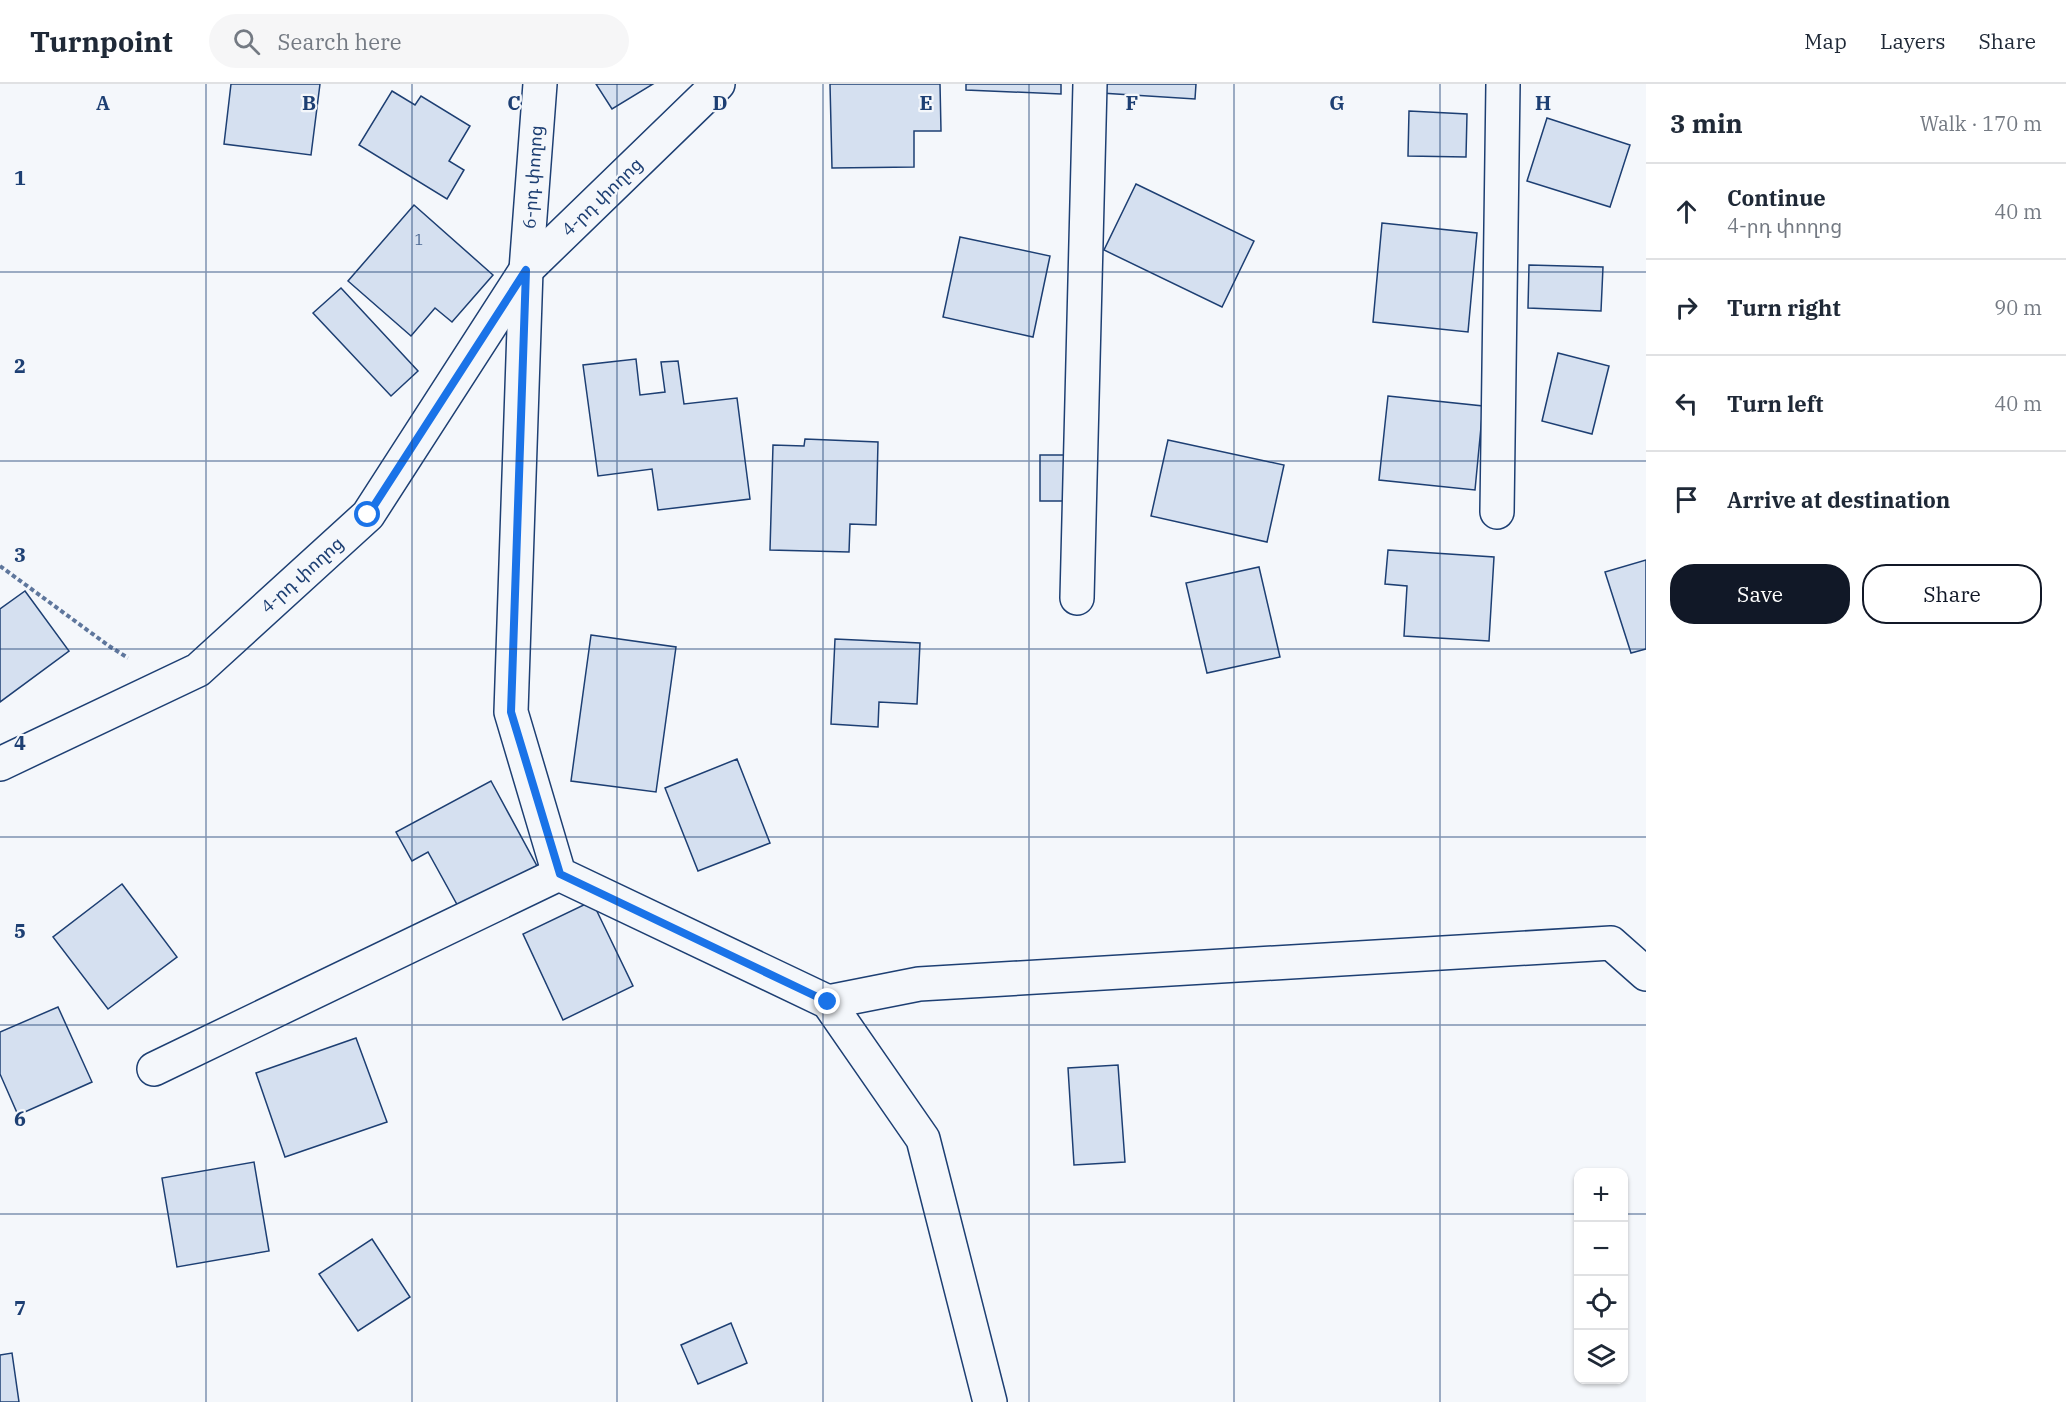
<!DOCTYPE html>
<html lang="en">
<head>
<meta charset="utf-8">
<style>
	:root { --surface:#fff; --page:#f6f6f7; --text:#1f2937; --muted:#747a83; --line:#e0e1e3; --accent:#111827 }
	body { margin:0; font-family:"IBM Plex Serif","Noto Sans Armenian",serif; background:var(--page); color:var(--text) }
	.controls { position:absolute; right:18px; bottom:18px; display:grid; overflow:hidden; border-radius:12px; box-shadow:0 2px 4px #0004 }
	.controls button { width:54px; height:54px; display:grid; place-items:center; padding:0; border:0; border-bottom:2px solid var(--line); background:var(--surface); color:var(--text); font:30px sans-serif }
	.stop { position:absolute; width:18px; height:18px; margin:-14px; border:4px solid #1a73e8; border-radius:50%; background:#fff }
	.stop.end { background:#1a73e8; border-color:#fff; box-shadow:0 2px 6px #0008 }
	.list { margin:0; padding:0; list-style:none }
	h2 { display:flex; justify-content:space-between; align-items:center; height:78px; margin:0; padding:0 24px; font-size:26px }
	h2 small { font-size:20px; font-weight:400; color:var(--muted) }
	.list li { display:grid; grid-template-columns:39px 1fr auto; gap:18px; align-items:center; box-sizing:border-box; height:96px; padding:0 24px; border-top:2px solid var(--line) }
	.list b { display:block; font-size:22px; white-space:nowrap }
	.list p { margin:0; font-size:20px; white-space:nowrap; color:var(--muted) }
	.list em { font-size:20px; font-style:normal; color:var(--muted) }
	.actions { display:flex; gap:12px; padding:18px 24px }
	.actions a { flex:1; padding:14px 0; border:2px solid var(--accent); border-radius:24px; text-align:center; font-size:21px; color:var(--accent) }
	.actions .main { background:var(--accent); color:#fff }
	.icon { flex:none; width:33px; height:33px; fill:none; stroke:currentColor; stroke-width:2; stroke-linecap:round; stroke-linejoin:round }
	.map { position:relative; flex:none; width:1646px; height:1318px; overflow:hidden }
	header { display:flex; align-items:center; gap:36px; box-sizing:border-box; height:84px; padding:0 30px; background:var(--surface); border-bottom:2px solid var(--line) }
	header strong { font-size:28px }
	nav { display:flex; gap:33px; margin-inline-start:auto; font-size:21px }
	.search { width:420px; height:54px; background:var(--page); display:flex; align-items:center; gap:15px; box-sizing:border-box; padding:0 21px; border-radius:33px; color:var(--muted); font-size:22px }
	main { display:flex }
	aside { flex:1; background:var(--surface) }
	.map>svg:first-child { display:block }
	.building { fill:#d5e0f0; stroke:#1d3f73; stroke-width:1.5 }
	.lines { fill:none; stroke-linecap:round; stroke-linejoin:round }
	.minor-casing { stroke:#1d3f73; stroke-width:36 }
	.path { stroke:#5e769c; stroke-width:4; stroke-dasharray:4.5 3; stroke-linecap:butt }
	.minor { stroke:#f4f7fb; stroke-width:33 }
	.route { stroke:#1a73e8; stroke-width:8 }
	.grid { fill:none; stroke:#1d3f73; stroke-width:1.5; stroke-opacity:0.55 }
	.labels { text-anchor:middle; stroke-width:4.5; stroke-linejoin:round; paint-order:stroke }
	.number-label { font-size:15px; fill:#4b6792 }
	.street-label { font-size:18px; fill:#1d3f73; stroke:#f4f7fb }
	.grid-label { font-size:20px; text-anchor:middle; font-weight:bold; fill:#1d3f73; stroke:#f4f7fb; stroke-width:4.5; stroke-linejoin:round; paint-order:stroke }
</style>
</head>
<body>
<header>
<strong>Turnpoint</strong>
<div class="search"><svg class="icon" aria-label="search" viewBox="0 0 24 24"><circle cx="10" cy="10" r="6"/><path d="M15 15l6 6"/></svg>Search here</div>
<nav><a>Map</a><a>Layers</a><a>Share</a></nav>
</header>
<main>
<div class="map">
<svg width="1646" height="1318" viewBox="0 0 1646 1318">
	<rect width="100%" height="100%" fill="#f4f7fb"/>
	<!-- building -->
	<g class="building">
		<path d="M231,0H320L311,71L224,60Z"/>
		<path d="M596,0H653L612,25Z"/>
		<path d="M830,0H940L941,47H914V83L832,84Z"/>
		<path d="M966,0H1061V10L966,6Z"/>
		<path d="M1102,0H1196L1195,15L1101,9Z"/>
		<path d="M392,7L415,21L421,12L470,42L449,77L464,86L447,115L359,61Z"/>
		<path d="M1409,27L1467,30L1466,73L1408,72Z"/>
		<path d="M1547,34L1630,61L1610,123L1527,97Z"/>
		<path d="M1136,100L1254,157L1222,223L1104,166Z"/>
		<path d="M414,121L493,191L452,238L435,224L411,252L348,197Z"/>
		<path d="M1382,139L1477,149L1468,248L1373,238Z"/>
		<path d="M960,153L1050,172L1033,253L943,233Z"/>
		<path d="M1529,181L1603,183L1601,227L1528,224Z"/>
		<path d="M341,204L418,287L391,312L313,229Z"/>
		<path d="M1558,269L1609,282L1592,350L1542,337Z"/>
		<path d="M636,275L640,311L665,308L661,278L678,277L684,320L737,314L750,415L658,426L652,385L598,392L583,281Z"/>
		<path d="M1388,312L1483,322L1475,406L1379,396Z"/>
		<path d="M805,355L878,358L876,441L850,440L849,468L770,466L773,361L804,362Z"/>
		<path d="M1168,356L1284,381L1267,458L1151,432Z"/>
		<path d="M1040,371H1071L1072,417H1040Z"/>
		<path d="M1388,466L1494,473L1489,557L1404,552L1407,502L1385,500Z"/>
		<path d="M1646,476V565L1631,569L1605,488Z"/>
		<path d="M1259,483L1280,573L1207,589L1186,499Z"/>
		<path d="M25,507L69,567L0,618V525Z"/>
		<path d="M591,551L676,563L656,708L571,697Z"/>
		<path d="M835,555L920,559L917,620L879,618L878,643L831,640Z"/>
		<path d="M737,675L770,759L698,787L665,704Z"/>
		<path d="M491,697L537,782L459,824L428,768L412,777L396,748Z"/>
		<path d="M122,800L177,873L108,925L53,853Z"/>
		<path d="M592,817L633,902L563,936L523,850Z"/>
		<path d="M58,923L92,998L18,1031L0,990V948Z"/>
		<path d="M356,954L387,1038L285,1073L256,989Z"/>
		<path d="M1118,981L1125,1078L1074,1081L1068,984Z"/>
		<path d="M254,1078L269,1167L177,1183L162,1094Z"/>
		<path d="M372,1155L410,1213L358,1247L319,1190Z"/>
		<path d="M731,1239L747,1279L698,1300L681,1261Z"/>
		<path d="M12,1269L19,1318H0V1271Z"/>
	</g>
	<g class="lines">
		<!-- minor casing -->
		<g class="minor-casing">
			<g id="minor">
				<path d="M540,0L526,186L511,628L559,790L828,918L923,1055L990,1318"/>
				<path d="M1497,428L1503,0"/>
				<path d="M1077,514L1090,0"/>
				<path d="M0,680L198,586L368,431L526,186L718,0"/>
				<path d="M828,918L919,900L1611,859L1646,890"/>
				<path d="M154,985L559,790"/>
			</g>
		</g>
		<!-- path -->
		<path class="path" d="M0,482L109,562L128,574"/>
		<!-- minor -->
		<use href="#minor" class="minor"/>
	</g>
	<g class="lines">
		<!-- route -->
		<path class="route" d="M368,431L526,186L511,628L560,790L828,918"/>
	</g>
	<!-- grid -->
	<path class="grid" d="M206,0V1318M412,0V1318M617,0V1318M823,0V1318M1029,0V1318M1234,0V1318M1440,0V1318M0,188H1646M0,377H1646M0,565H1646M0,753H1646M0,941H1646M0,1130H1578M1624,1130H1646"/>
	<g class="labels">
		<!-- number labels -->
		<g class="number-label">
			<text x="419" y="161">1</text>
		</g>
		<!-- street labels -->
		<g class="street-label">
			<text transform="translate(533 93) rotate(-86)" y="6">6-րդ փողոց</text>
			<text transform="translate(602 113) rotate(-44)" y="6">4-րդ փողոց</text>
			<text transform="translate(302 491) rotate(-42)" y="6">4-րդ փողոց</text>
		</g>
	</g>
	<g class="grid-label">
		<text x="103" y="26">A</text>
		<text x="309" y="26">B</text>
		<text x="514" y="26">C</text>
		<text x="720" y="26">D</text>
		<text x="926" y="26">E</text>
		<text x="1132" y="26">F</text>
		<text x="1337" y="26">G</text>
		<text x="1543" y="26">H</text>
		<text x="20" y="101">1</text>
		<text x="20" y="289">2</text>
		<text x="20" y="478">3</text>
		<text x="20" y="666">4</text>
		<text x="20" y="854">5</text>
		<text x="20" y="1042">6</text>
		<text x="20" y="1231">7</text>
	</g>
</svg>
<div class="controls">
<button>+</button>
<button>−</button>
<button><svg class="icon" aria-label="locate" viewBox="0 0 24 24"><circle cx="12" cy="12" r="6"/><path d="M12 2v4M12 18v4M2 12h4M18 12h4"/></svg></button>
<button><svg class="icon" aria-label="layers" viewBox="0 0 24 24"><path d="M12 4l9 5-9 5-9-5zM3 14l9 5 9-5"/></svg></button>
</div>
<div class="stop" style="left:368px;top:431px"></div>
<div class="stop end" style="left:828px;top:918px"></div>
</div>
<aside>
<h2>3 min<small>Walk · 170 m</small></h2>
<ul class="list">
<li><svg class="icon" aria-label="ahead" viewBox="0 0 24 24"><path d="M12 20V5M6 11l6-6 6 6"/></svg><div><b>Continue</b><p>4-րդ փողոց</p></div><em>40 m</em></li>
<li><svg class="icon" aria-label="right" viewBox="0 0 24 24"><path d="M7 20v-9h11M14 6l5 5-5 5"/></svg><div><b>Turn right</b></div><em>90 m</em></li>
<li><svg class="icon" aria-label="left" viewBox="0 0 24 24"><path d="M17 20v-9H6M10 6l-5 5 5 5"/></svg><div><b>Turn left</b></div><em>40 m</em></li>
<li><svg class="icon" aria-label="arrive" viewBox="0 0 24 24"><path d="M6 21V4h12l-3 4 3 4H6"/></svg><div><b>Arrive at destination</b></div></li>
</ul>
<div class="actions"><a class="main">Save</a><a>Share</a></div>
</aside>
</main>
</body>
</html>
